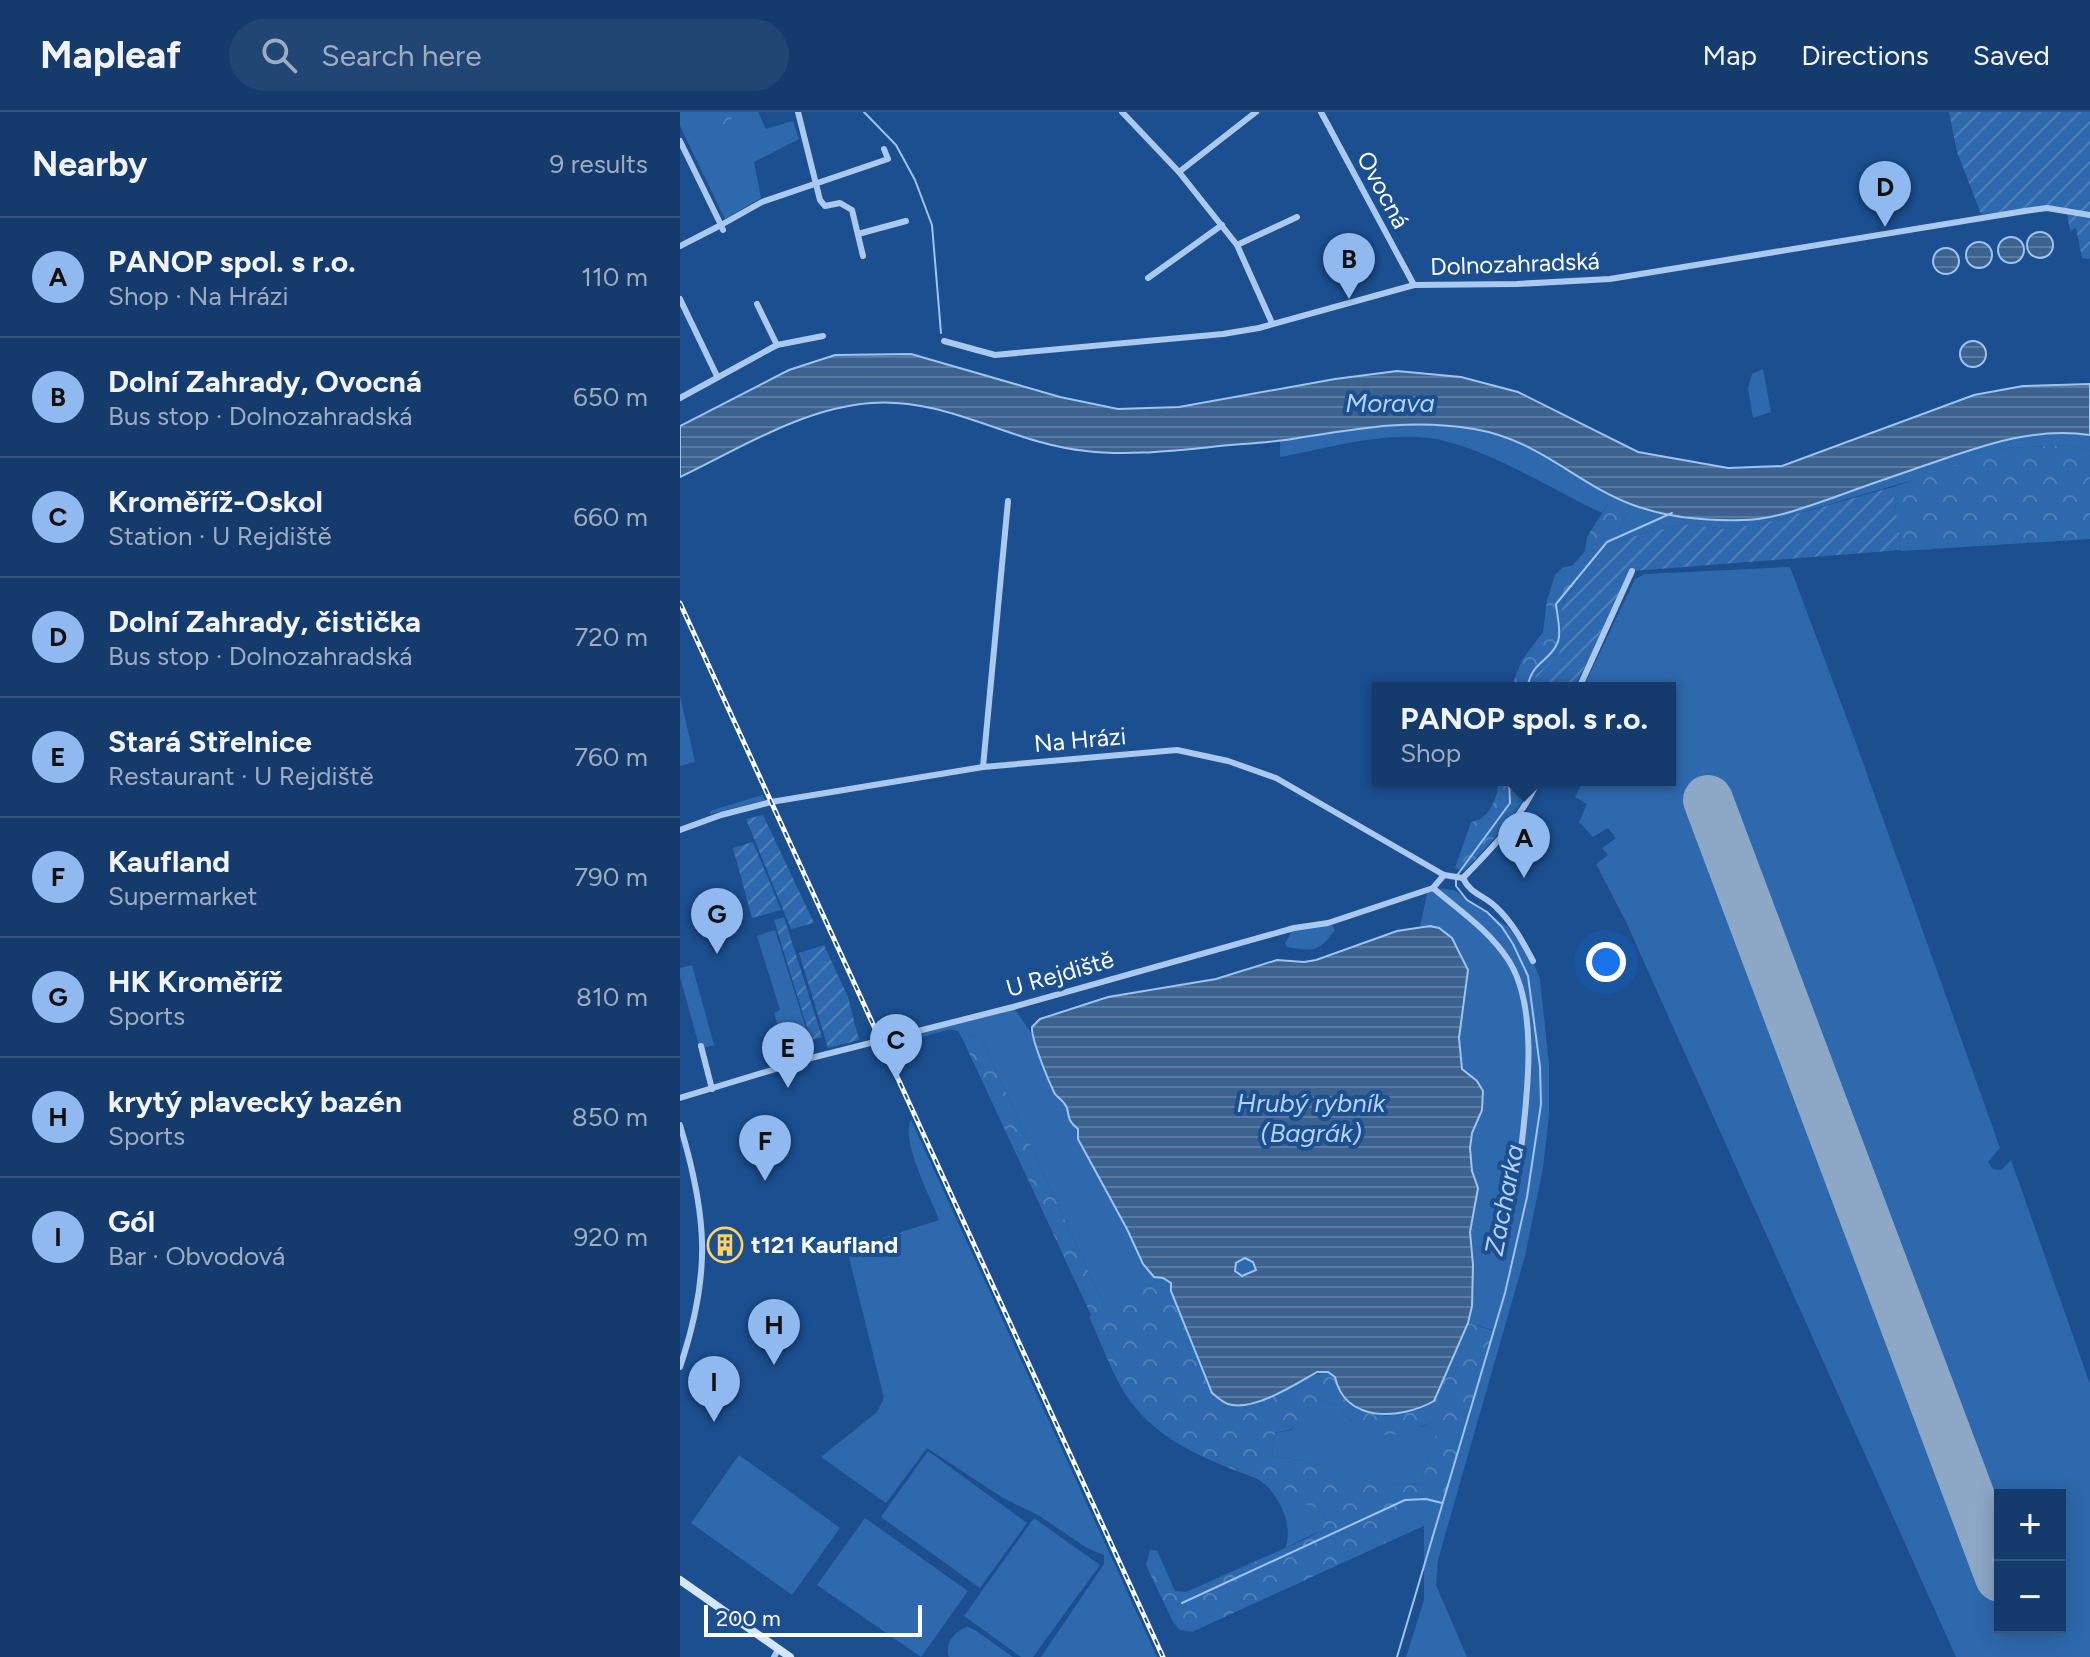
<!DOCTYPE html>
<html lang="en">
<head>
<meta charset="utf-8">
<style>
	:root { --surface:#143b6b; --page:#214673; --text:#f1f3f6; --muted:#9dadc1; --line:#33557e; --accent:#90b9f0 }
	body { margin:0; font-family:Figtree,sans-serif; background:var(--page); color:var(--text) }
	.controls { position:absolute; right:24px; bottom:24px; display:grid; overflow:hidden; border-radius:0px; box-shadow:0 4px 20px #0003 }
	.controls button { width:72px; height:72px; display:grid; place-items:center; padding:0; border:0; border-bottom:2px solid var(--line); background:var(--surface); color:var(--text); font:40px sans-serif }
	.scale { position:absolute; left:24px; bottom:20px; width:218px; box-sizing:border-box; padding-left:8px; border:4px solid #fff; border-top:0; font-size:22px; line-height:28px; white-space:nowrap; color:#fff; -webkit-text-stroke:6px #1b4f8f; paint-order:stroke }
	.you { position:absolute; left:926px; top:850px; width:28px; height:28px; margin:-20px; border:6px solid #fff; border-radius:50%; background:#1a73e8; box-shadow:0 0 0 12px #1a73e833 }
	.badge { display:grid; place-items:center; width:52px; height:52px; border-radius:50%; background:var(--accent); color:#111; font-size:26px; font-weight:700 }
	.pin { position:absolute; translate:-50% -66px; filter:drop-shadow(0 2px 4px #0008) }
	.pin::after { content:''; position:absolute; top:42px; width:28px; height:24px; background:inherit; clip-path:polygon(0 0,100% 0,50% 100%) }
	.popup { position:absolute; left:692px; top:570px; width:304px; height:104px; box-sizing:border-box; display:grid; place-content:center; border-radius:0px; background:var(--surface); filter:drop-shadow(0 2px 6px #0005); font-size:26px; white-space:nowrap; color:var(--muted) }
	.popup b { font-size:30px; color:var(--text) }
	.popup::after { content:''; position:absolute; left:50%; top:100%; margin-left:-16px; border:16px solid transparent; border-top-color:var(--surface) }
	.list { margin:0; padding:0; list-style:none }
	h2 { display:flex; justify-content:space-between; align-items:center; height:104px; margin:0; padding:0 32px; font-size:34px }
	h2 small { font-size:26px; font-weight:400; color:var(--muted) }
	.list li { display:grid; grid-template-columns:52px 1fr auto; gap:24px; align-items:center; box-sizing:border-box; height:120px; padding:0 32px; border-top:2px solid var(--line) }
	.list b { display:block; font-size:30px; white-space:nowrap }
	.list p { margin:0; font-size:26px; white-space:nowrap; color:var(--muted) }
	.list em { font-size:26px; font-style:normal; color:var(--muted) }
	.icon { flex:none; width:44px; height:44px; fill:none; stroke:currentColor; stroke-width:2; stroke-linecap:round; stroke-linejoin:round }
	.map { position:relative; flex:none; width:1410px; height:1545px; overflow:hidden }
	header { display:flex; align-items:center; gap:48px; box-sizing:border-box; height:112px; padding:0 40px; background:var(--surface); border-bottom:2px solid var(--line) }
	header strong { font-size:38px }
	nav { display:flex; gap:44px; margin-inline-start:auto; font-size:28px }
	.search { width:560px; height:72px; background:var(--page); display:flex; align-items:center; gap:20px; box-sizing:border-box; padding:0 28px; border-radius:44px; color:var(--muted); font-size:30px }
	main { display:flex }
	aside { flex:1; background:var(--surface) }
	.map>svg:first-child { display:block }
	.green { fill:#2e69ad; fill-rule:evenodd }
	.forest { fill:url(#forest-crowns); fill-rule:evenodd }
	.garden { fill:url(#garden-furrows) }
	.water { fill:url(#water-rules); stroke:#9cc4f0; stroke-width:2; fill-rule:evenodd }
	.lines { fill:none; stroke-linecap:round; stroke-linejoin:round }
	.stream { stroke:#9cc4f0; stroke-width:2 }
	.runway { stroke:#8da7c7; stroke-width:50 }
	.street { stroke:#a9c9ee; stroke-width:6 }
	.secondary { stroke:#d6e6fa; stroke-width:8 }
	.rail-casing { stroke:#fff; stroke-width:5 }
	.rail { stroke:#1b4f8f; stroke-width:2; stroke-dasharray:6; stroke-linecap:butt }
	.labels { text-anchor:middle; stroke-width:8; stroke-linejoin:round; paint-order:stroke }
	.street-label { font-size:24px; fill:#fff; stroke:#1b4f8f }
	.poi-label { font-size:24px; font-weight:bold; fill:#fff; stroke:#1b4f8f; text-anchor:start }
	.water-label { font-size:26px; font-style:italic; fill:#b5d3f5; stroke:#1b4f8f }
</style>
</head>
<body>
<header>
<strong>Mapleaf</strong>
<div class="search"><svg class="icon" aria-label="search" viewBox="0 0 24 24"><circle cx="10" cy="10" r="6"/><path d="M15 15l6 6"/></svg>Search here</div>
<nav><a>Map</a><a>Directions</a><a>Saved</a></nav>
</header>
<main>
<aside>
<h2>Nearby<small>9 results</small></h2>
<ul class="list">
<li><span class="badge">A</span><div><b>PANOP spol. s r.o.</b><p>Shop · Na Hrázi</p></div><em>110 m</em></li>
<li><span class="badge">B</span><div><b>Dolní Zahrady, Ovocná</b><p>Bus stop · Dolnozahradská</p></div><em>650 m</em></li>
<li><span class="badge">C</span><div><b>Kroměříž-Oskol</b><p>Station · U Rejdiště</p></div><em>660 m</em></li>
<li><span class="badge">D</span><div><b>Dolní Zahrady, čistička</b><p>Bus stop · Dolnozahradská</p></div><em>720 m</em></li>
<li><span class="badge">E</span><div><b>Stará Střelnice</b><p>Restaurant · U Rejdiště</p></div><em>760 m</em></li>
<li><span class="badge">F</span><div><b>Kaufland</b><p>Supermarket</p></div><em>790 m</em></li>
<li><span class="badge">G</span><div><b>HK Kroměříž</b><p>Sports</p></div><em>810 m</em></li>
<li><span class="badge">H</span><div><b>krytý plavecký bazén</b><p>Sports</p></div><em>850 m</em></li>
<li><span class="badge">I</span><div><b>Gól</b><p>Bar · Obvodová</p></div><em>920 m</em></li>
</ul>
</aside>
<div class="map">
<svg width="1410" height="1545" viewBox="0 0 1410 1545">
	<defs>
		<pattern id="forest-crowns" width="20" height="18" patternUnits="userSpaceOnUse" patternTransform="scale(2)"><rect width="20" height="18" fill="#2e69ad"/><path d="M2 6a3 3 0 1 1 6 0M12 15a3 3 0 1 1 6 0" fill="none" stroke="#4d80b9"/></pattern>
		<pattern id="garden-furrows" width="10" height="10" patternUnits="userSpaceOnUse" patternTransform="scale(2)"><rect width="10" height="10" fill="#2e69ad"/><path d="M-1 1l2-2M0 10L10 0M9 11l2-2" fill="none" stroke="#4d80b9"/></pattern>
		<pattern id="water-rules" width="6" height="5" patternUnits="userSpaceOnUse" patternTransform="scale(2)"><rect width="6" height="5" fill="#3c6290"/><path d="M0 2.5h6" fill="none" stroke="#597aa1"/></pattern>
	</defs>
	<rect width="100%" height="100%" fill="#1b4f8f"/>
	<!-- green -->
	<g class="green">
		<path d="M0,0H78L86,17L113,9L119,27L74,50L81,86L45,107L0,14Z"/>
		<path d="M1083,257L1091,300L1073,306L1068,276L1072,262Z"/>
		<path d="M742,310L798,317L852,335L933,384L922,401C871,377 819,343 765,329C715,316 649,336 600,345V328L677,315Z"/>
		<path d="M1364,320L1410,323V339L1389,333L1325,336L1268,358L1084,411L1047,417L1004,412L934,429L951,392L1017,406L1117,398L1324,326Z"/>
		<path d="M1110,455L1176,631L1320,1036L1308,1050L1313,1057L1321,1058L1331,1048L1410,1272V1545H1276L946,810L916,752L928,743L922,736L936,726L928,716L913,725L899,710L907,692L895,685L903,669L901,668H990V576H903L955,467L965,462ZM1044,680L1320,1416V1383H1380V1515H1320V1481L1309,1484L1013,692Z"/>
		<path d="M0,584L15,650L0,654Z"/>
		<path d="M82,683L85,688L30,702V699Z"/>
		<path d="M753,776L774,778L828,815L853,849L860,867L869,953V1004L863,1056L845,1144L758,1448L756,1473L787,1545H726L744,1488V1414L706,1431L698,1407L736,1388L763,1391L813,1218L788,1211L792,1194L793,1153L790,1120L798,1076L792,1059L790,1036L792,1021L802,998L801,974C796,968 786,964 782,957C762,921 808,872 773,828C764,816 754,814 740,815L748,777Z"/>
		<path d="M652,813L655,818C638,841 634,839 607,835L605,831L614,816Z"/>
		<path d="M95,818L128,923L103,931L94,901L100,898L77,824Z"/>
		<path d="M12,853L34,933L20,937L0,865V856Z"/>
		<path d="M333,895L352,922L375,980L386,992C388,1005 390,1009 398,1017V1027L447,1117L463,1152L474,1165L483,1166L422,1199L423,1191L300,924L289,925L284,930L278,919L270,917L221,931L220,929L230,921Z"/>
		<path d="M231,1008L477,1545H361L424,1452V1443L407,1436L358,1403L323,1386L247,1336L206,1391L141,1345L197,1300L204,1286L167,1137L259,1108C251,1085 220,1029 231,1008Z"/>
		<path d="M565,1146L573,1150L577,1158L562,1164L555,1159L556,1151Z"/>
		<path d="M642,1287L658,1294L681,1319L742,1315L761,1307L741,1373L641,1368L632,1350L592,1344L595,1321L611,1318Z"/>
		<path d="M248,1339L347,1411L300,1476L201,1405Z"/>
		<path d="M59,1343L160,1416L112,1483L11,1411Z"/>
		<path d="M577,1367L599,1372L619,1390L635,1393L645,1403L642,1418L605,1436C615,1414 597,1377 577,1367Z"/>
		<path d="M185,1406L288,1479L241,1545L137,1473Z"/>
		<path d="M354,1406L420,1453L353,1545H341L284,1504Z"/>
		<path d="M288,1515L295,1518L333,1545H269C264,1532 275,1518 288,1515Z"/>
	</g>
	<!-- forest -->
	<g class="forest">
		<path d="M36,0H49L69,52L67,56Z"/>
		<path d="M1389,333L1410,339V427L1221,439L1213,375L1325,336Z"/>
		<path d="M933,384L951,392L934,429L911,450L882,491V533L878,545L856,563L852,576H831L842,548L863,520L867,488L875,463L882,456L893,453L905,439L907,425Z"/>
		<path d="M818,668H853C839,702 810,732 784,759L775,756L791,710C809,708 819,685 818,668Z"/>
		<path d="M300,924L423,1191L422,1198L483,1166L491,1171V1179L498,1191L586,1287C599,1280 646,1249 655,1266C658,1271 659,1278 662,1284L705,1304L735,1298L754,1289L788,1211L814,1219L763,1392L736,1388L699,1407L706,1431L512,1520L500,1518L493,1510L466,1453L470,1438L477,1439L495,1479L506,1480L630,1425L641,1418L645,1403C631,1389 628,1396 616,1388C606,1380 602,1373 588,1371C542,1353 486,1335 454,1294C434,1269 423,1234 409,1205L411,1203L284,930L288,925ZM642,1287L658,1294L681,1319L700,1323L720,1322L760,1308L741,1373L642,1367L632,1350L592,1344L595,1321C621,1316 627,1309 642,1287Z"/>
	</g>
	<!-- garden -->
	<g class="garden">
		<path d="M1269,0H1410V147L1402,146L1396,116L1390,119L1387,101L1368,96L1301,102L1277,40Z"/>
		<path d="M1213,375L1221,438L953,459L894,576H852L856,563L878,544L882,533V492L911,450L934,429L1004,412L1047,417L1084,411Z"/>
		<path d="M83,703L134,811L111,817L66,707Z"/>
		<path d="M73,730L101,798L72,806L53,736Z"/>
		<path d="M104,805L142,925L131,928L94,808Z"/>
		<path d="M144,833L168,885L179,928L148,936L119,841Z"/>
	</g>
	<!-- water -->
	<g class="water">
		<circle cx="1360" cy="133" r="13"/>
		<circle cx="1331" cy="138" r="13"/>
		<circle cx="1299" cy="143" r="13"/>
		<circle cx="1266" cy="149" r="13"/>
		<circle cx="1293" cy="242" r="13"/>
		<path d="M231,242L380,285L438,297L499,295L655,267L717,259L781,265L838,280L958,340L1048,356L1102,354L1294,283L1343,274L1410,272V323C1353,315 1305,333 1252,351C1220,362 1187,373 1155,385C1126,395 1093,408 1062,408C1027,409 986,405 953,393C896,372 860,328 794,317C730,306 675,317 612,327C585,331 558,332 531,335C490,339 447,344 406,339C332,332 267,285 191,291C123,296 61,336 0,365V314L109,258L155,243Z"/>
		<path d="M750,814L759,816L772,826L788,858L779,926L782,957L797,969L803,979L802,998L792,1021L790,1036L792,1059L798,1076L790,1120L793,1153L792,1194L788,1211L754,1289C720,1308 665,1311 655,1265L648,1260H637C616,1272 573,1300 548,1292C542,1290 537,1285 532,1281L491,1179V1171L483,1166L474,1165L463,1152L447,1117L398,1027V1017C383,1005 392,1000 384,991C381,987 377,985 375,982C369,970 351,927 352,915L360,907L428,885L536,867L597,848L624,850L636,848L717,819ZM565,1146L573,1150L576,1158L562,1164L555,1159L556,1151Z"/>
	</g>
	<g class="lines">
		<!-- stream -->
		<g class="stream">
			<path d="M184,0L216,33L235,68L252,113L261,221"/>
			<path d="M847,576C853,548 867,552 877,532C882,522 877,503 876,492L927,430L992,401"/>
			<path d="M778,762L830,691L829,668"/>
			<path d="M502,1491L725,1388L746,1387L762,1391"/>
			<path d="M717,1545L825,1181L847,1085L861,992L860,955L848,864L833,832L822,815L807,800L787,788L776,774V768"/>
		</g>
		<!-- runway -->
		<path class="runway" d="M1028,688L1320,1465"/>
		<!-- street -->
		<g class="street">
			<path d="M118,0L140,88L145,94L160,91L172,98L183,144"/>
			<path d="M442,0L499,60L557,133L592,211"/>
			<path d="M641,0L734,173"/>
			<path d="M0,29L41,113L0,134"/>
			<path d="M499,60L576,0"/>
			<path d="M43,118L41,113L82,90L208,47L204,37"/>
			<path d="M178,122L226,109"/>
			<path d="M557,133L617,105"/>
			<path d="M468,166L542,113"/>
			<path d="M0,187L37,264"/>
			<path d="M77,192L97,233"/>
			<path d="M264,229L315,243L543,222L579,216L734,173L837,172L930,167L1345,99L1367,96L1410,103"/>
			<path d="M0,286L97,233L143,224"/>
			<path d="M899,576L952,459"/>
			<path d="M303,655L328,389"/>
			<path d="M0,718L41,703L91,690L303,655L497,638L548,649L596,666L764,763L783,766"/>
			<path d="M783,766C811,737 842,706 858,668"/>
			<path d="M783,766C790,782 804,783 816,795C832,810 843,830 853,849"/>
			<path d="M753,776C779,798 810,819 829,849C859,897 847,984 841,1038"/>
			<path d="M21,934L32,977"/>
			<path d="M0,986L135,945L333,895L614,816L648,811L753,776L764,763"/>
			<path d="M0,1013C28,1106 31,1163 0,1255"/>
			<path d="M94,1545L98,1538"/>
		</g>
		<!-- secondary -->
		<path class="secondary" d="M0,1468L110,1545"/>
		<!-- rail casing -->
		<g class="rail-casing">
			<path id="rail" d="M0,491L483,1545"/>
		</g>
		<!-- rail -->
		<use href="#rail" class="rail"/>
	</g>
	<!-- icons -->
	<defs>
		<g id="building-ring" transform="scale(1.8)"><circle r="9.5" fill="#1b4f8f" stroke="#ffd166" stroke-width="1.5"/><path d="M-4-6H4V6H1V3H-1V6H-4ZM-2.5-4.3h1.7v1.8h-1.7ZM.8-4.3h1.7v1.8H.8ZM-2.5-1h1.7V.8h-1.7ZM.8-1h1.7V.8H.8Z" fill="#ffd166"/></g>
	</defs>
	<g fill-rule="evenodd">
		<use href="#building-ring" x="45" y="1133"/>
	</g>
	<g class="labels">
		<!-- street labels -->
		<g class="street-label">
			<text transform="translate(703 78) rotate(62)" y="8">Ovocná</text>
			<text transform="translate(835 152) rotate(-2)" y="8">Dolnozahradská</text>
			<text transform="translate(400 628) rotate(-5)" y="8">Na Hrázi</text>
			<text transform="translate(380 862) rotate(-16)" y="8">U Rejdiště</text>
		</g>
		<!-- poi labels -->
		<g class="poi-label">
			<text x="71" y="1141">t121 Kaufland</text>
		</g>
		<!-- water labels -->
		<g class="water-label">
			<text x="710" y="300">Morava</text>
			<text x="631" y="1000">Hrubý rybník<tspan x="631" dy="30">(Bagrák)</tspan></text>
			<text transform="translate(824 1088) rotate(-79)" y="9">Zacharka</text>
		</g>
	</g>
</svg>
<div class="controls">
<button>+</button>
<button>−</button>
</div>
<div class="scale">200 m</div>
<div class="you"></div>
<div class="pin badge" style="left:844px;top:766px">A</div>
<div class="popup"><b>PANOP spol. s r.o.</b>Shop</div>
<div class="pin badge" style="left:669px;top:187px">B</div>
<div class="pin badge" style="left:216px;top:968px">C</div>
<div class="pin badge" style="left:1205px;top:115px">D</div>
<div class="pin badge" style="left:108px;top:976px">E</div>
<div class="pin badge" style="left:85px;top:1069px">F</div>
<div class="pin badge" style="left:37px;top:842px">G</div>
<div class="pin badge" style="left:94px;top:1253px">H</div>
<div class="pin badge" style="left:34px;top:1310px">I</div>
</div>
</main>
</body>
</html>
